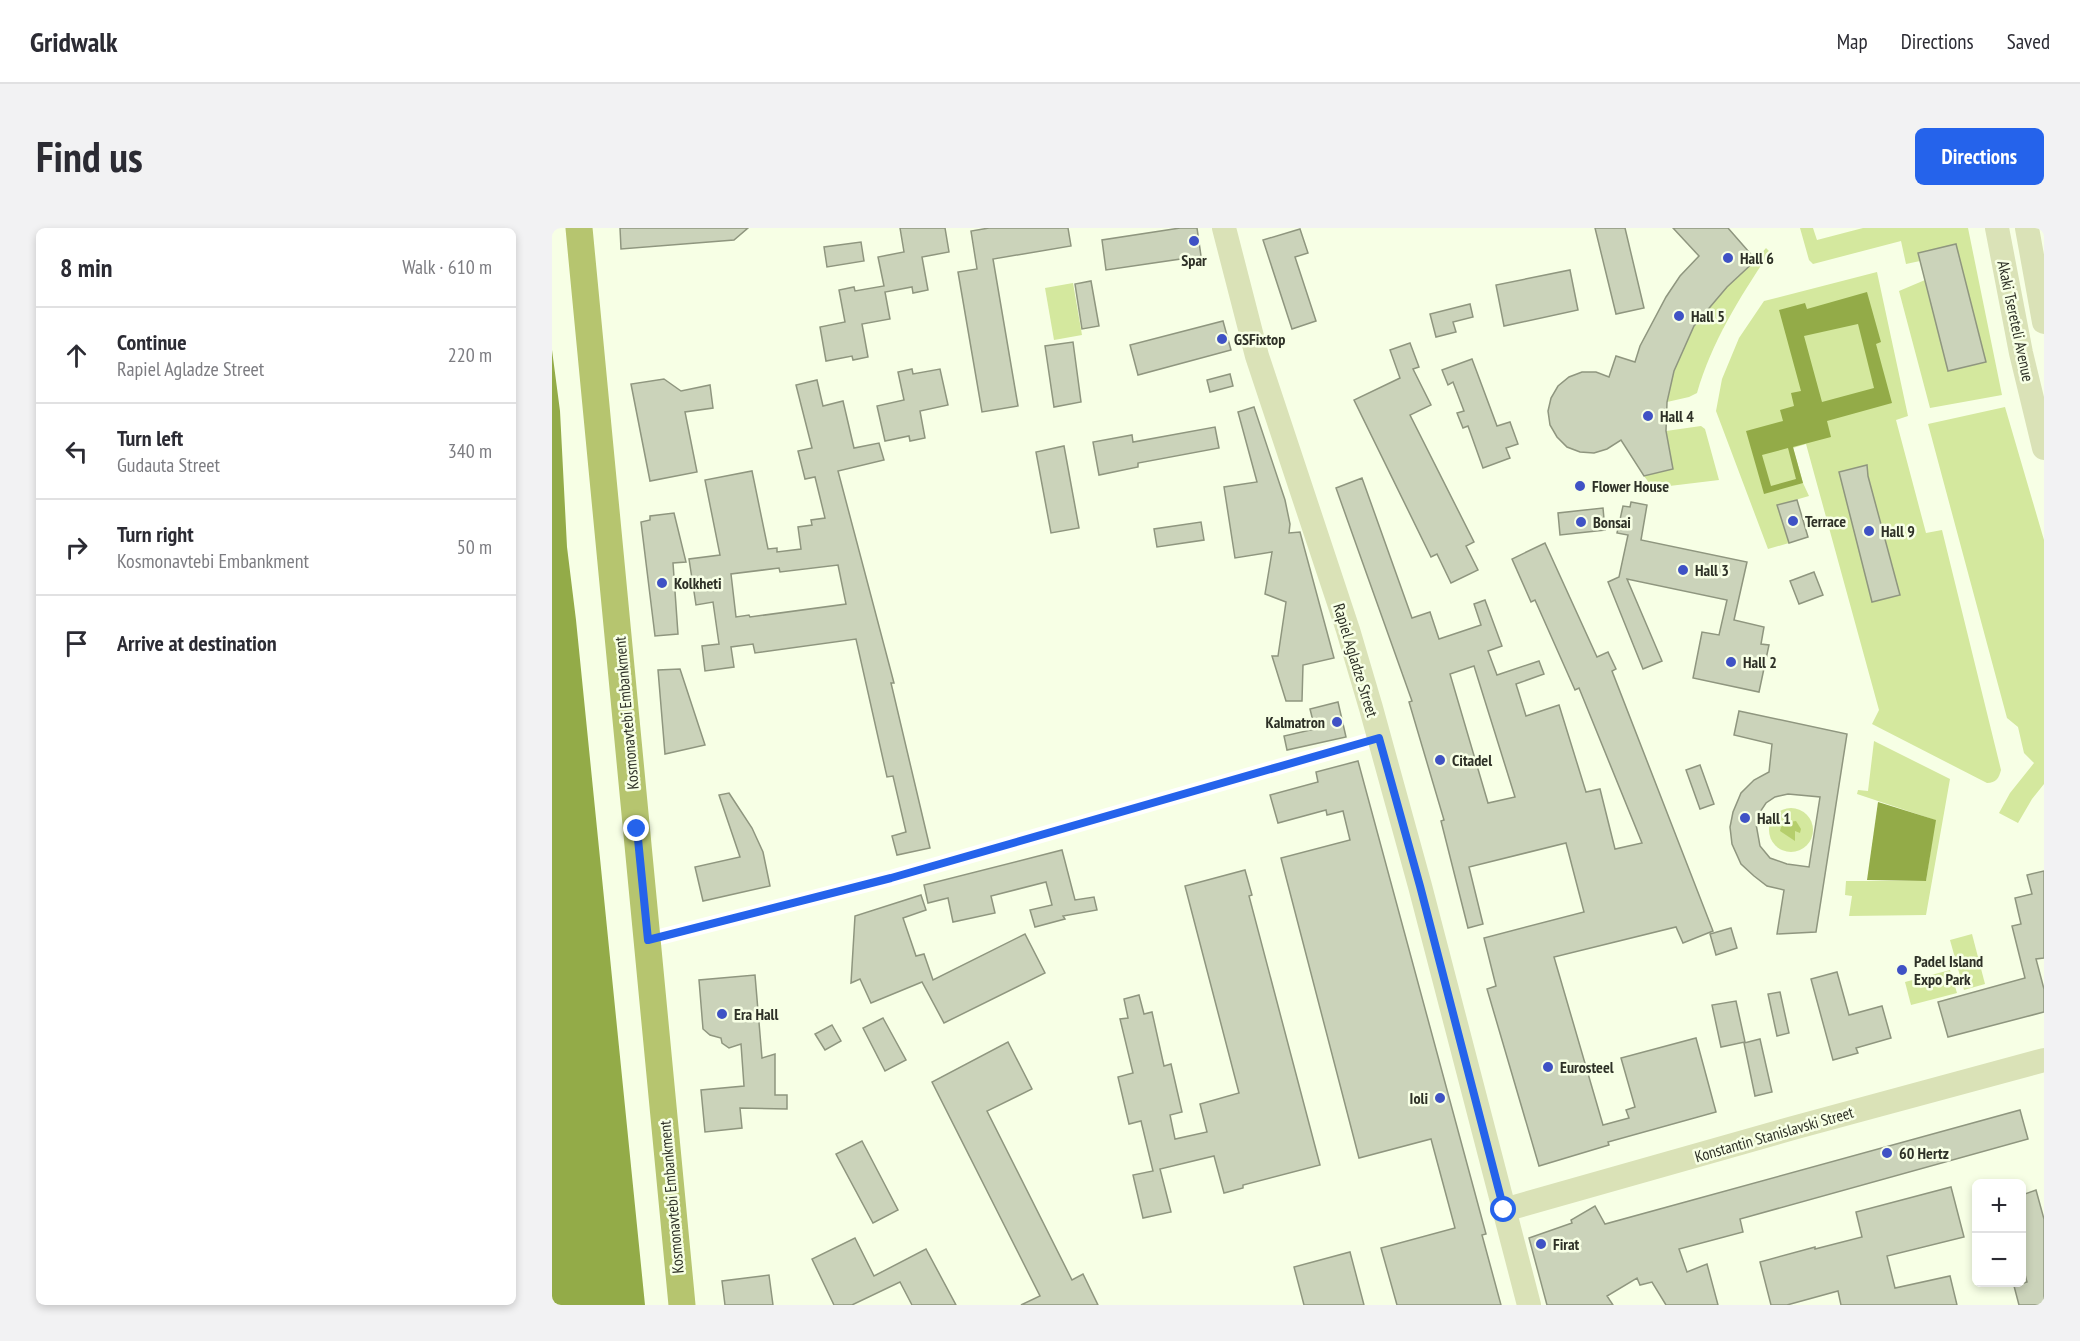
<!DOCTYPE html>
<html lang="en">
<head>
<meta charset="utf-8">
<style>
	:root { --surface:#fff; --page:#f2f2f3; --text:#2b2b33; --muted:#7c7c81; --line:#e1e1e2; --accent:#2563eb }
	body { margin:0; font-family:"PT Sans Narrow",sans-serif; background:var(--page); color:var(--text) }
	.controls { position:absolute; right:18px; bottom:18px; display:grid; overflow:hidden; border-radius:9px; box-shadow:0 3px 9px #0003 }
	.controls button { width:54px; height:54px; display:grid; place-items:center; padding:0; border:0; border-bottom:2px solid var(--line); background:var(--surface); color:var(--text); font:30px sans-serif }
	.stop { position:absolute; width:18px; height:18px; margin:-14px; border:4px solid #2563eb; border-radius:50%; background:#fff }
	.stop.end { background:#2563eb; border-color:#fff; box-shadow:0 2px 6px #0008 }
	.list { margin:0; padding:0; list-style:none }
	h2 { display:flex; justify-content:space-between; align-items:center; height:78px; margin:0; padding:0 24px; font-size:26px }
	h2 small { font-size:20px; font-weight:400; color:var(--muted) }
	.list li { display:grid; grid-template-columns:39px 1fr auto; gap:18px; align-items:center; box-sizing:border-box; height:96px; padding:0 24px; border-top:2px solid var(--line) }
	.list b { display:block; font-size:22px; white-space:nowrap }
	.list p { margin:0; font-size:20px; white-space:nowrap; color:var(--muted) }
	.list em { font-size:20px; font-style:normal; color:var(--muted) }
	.icon { flex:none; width:33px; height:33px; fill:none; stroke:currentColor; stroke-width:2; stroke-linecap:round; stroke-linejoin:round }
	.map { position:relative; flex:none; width:1492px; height:1077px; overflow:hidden; border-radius:9px }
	header { display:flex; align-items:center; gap:36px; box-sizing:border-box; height:84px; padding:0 30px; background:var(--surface); border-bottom:2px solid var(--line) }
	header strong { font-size:28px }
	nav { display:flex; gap:33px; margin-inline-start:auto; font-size:21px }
	.intro { display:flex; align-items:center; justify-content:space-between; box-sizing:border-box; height:144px; padding:0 36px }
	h1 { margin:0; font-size:42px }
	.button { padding:15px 27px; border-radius:9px; background:var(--accent); color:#fff; font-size:21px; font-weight:700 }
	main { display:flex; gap:36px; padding:0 36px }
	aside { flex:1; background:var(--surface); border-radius:9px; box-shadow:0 3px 9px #0003 }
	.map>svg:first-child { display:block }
	.green { fill:#d4e89e }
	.forest { fill:#b5ce6c }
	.water { fill:#93ab48; fill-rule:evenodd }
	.building { fill:#cbd3ba; stroke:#8f967f; stroke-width:1.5; fill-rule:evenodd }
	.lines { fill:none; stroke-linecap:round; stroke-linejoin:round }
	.street { stroke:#fff; stroke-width:16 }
	.secondary { stroke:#dae2b7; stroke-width:24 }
	.primary { stroke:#b6c56f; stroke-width:27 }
	.route { stroke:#2563eb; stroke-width:8 }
	.poi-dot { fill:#3f52c5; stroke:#f7ffe5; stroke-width:2 }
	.labels { text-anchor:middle; stroke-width:5; stroke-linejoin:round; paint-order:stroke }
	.poi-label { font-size:16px; font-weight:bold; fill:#2e3127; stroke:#f7ffe5; text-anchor:start }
	.street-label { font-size:16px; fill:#2e3127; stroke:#f7ffe5 }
</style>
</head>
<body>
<header>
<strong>Gridwalk</strong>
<nav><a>Map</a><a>Directions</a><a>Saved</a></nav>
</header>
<div class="intro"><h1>Find us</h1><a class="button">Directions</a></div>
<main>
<aside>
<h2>8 min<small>Walk · 610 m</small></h2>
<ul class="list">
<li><svg class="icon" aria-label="ahead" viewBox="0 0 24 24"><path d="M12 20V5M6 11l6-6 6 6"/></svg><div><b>Continue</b><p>Rapiel Agladze Street</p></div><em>220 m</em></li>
<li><svg class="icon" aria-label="left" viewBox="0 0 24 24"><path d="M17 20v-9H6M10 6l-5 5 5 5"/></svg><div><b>Turn left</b><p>Gudauta Street</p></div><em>340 m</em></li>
<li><svg class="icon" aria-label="right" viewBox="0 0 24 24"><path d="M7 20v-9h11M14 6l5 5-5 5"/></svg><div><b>Turn right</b><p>Kosmonavtebi Embankment</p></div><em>50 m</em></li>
<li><svg class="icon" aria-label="arrive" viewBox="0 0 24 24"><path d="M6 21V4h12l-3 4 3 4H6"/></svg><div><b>Arrive at destination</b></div></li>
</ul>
</aside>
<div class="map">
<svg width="1492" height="1077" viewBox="0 0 1492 1077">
	<rect width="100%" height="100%" fill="#f7ffe5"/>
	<!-- green -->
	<g class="green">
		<path d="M1248,0H1261L1265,12L1311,0H1416L1450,167L1378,180L1347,63L1373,52L1368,33L1354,36L1349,13L1261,36L1257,32Z"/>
		<path d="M1214,20L1218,24C1188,69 1160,113 1145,165L1137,169L1115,174L1122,143L1142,98L1175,59L1204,32Z"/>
		<path d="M1325,44L1356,188L1344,192L1374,305L1390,302L1449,542C1447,550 1444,555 1435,555L1320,496L1327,482L1254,216L1241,220L1251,255L1257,268L1226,277L1237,315L1216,321L1164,183L1170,151L1187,110L1212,73Z"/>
		<path d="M521,55L530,107L502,112L493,60Z"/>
		<path d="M1453,179L1492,312V556L1480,571L1466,595L1447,585L1458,565L1482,535L1472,525L1466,499L1455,490L1376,196Z"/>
		<path d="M1149,198L1153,201L1167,252L1101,260L1092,248L1121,241L1114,203Z"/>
		<path d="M1322,513L1398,551L1374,687L1297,688L1300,668L1293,667L1294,653H1374L1383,592L1305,566L1306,562L1316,563Z"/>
		<circle cx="1239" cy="602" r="22"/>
		<path d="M1420,706L1433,756L1412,762L1398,712Z"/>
		<path d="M1398,742L1405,765L1359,777L1353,754Z"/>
	</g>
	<!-- forest -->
	<path class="forest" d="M1244,593L1249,601L1248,605L1243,603V613L1228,603L1229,599L1237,594Z"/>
	<!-- water -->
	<g class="water">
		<path d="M1315,64L1329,114L1324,116L1340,175L1275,193L1279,209L1241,219L1251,255L1212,266L1194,203L1231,193L1228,182L1242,178L1239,165L1249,163L1227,82L1253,75L1255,81ZM1306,96L1322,160L1270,174L1252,108ZM1236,220L1244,251L1219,258L1210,227Z"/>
		<path d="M0,122L8,183L15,319L24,392L93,1077H0Z"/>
		<path d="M1326,574L1384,592L1374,653L1315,652Z"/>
	</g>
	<!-- building -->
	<g class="building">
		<path d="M68,0H196L182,12L69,21Z"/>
		<path d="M348,0H393L397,24L370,29L376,62L361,65L360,59L333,64L338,91L310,96L316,129L301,132L300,128L274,133L268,99L293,94L287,62L302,59L303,63L332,58L326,29L352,24Z"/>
		<path d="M437,0H516L519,18L441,31L466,178L430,184L406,44L425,41L419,3Z"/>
		<path d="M628,0H645L649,28L554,42L550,12Z"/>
		<path d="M1043,0H1073L1092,80L1064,86Z"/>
		<path d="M1121,0H1176L1204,32L1175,59L1142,98L1122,143L1115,174L1114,203L1121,241L1092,248L1069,212L1055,221L1042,225L1028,224L1015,219L1005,209L998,197L996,183L999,170L1006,158L1017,149L1030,144H1044L1057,149L1064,128L1083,134L1088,118L1114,69L1128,48L1147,28Z"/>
		<path d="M748,1L756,25L743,29L764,93L740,101L711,12Z"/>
		<path d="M309,14L312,33L275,39L272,19Z"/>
		<path d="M1404,16L1434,134L1396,143L1366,25Z"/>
		<path d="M1018,42L1026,82L952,98L944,57Z"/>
		<path d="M539,53L547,98L530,101L523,56Z"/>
		<path d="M918,76L921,89L901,94L904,104L884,109L878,86Z"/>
		<path d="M671,93L679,122L586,147L578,117Z"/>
		<path d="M521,114L529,174L502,179L493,118Z"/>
		<path d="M858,115L867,139L861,141L879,177L858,187L922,314L914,318L926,342L899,355L885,326L879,329L802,172L848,150L838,122Z"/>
		<path d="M920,131L945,198L958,194L966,216L954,220L958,230L931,240L916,198L911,200L905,185L912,183L901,154L896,157L890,142Z"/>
		<path d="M360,141L361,146L388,141L396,177L368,183L373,210L358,213L357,208L333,213L325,178L352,172L346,144Z"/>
		<path d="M678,146L681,158L658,164L655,152Z"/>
		<path d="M112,151L129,163L158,157L161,180L133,184L145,244L98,253L79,156Z"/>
		<path d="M265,152L271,178L291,173L302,220L327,215L332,232L286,243L342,455H339L378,620L345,627L340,608L354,604L341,548L335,549L304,411L203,425L201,416L179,419L182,439L153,443L150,418L167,416L161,374L144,377L137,331L168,327L153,252L200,243L216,321L225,320V324L249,321L246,299L260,297L259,292L273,290L263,249L253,251L246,223L260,220L244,157ZM286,337L294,376L198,389L197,387L184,389L179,346L227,340L228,344Z"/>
		<path d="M702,179L733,272L738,296L737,305L748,304L782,430L751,437L750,473H734L720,428H726L734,374L713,366L720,324L683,330L672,259L705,254L686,184Z"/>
		<path d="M663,199L667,220L586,235V239L547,247L541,214L580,207L581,214Z"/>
		<path d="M512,218L527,300L499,305L484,224Z"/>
		<path d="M1315,237L1316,248L1348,367L1320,374L1287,244Z"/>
		<path d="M810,250L860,390L878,384L887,411L929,397L922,376L933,372L950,418L936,423L945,447L987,433L992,446L964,456L974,488L1007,477L1034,564L1048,561L1063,621L1090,615L1027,460L1023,462L983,372L979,374L960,331L993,315L1045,429L1056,424L1064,441L1060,443L1161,703L1131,715L1124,699L1002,729L1051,897L1077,890L1074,882L1083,879L1069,830L1144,810L1164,884L1056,914L1057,917L987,938L935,761L944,758L932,710L1032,684L1014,615L917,639L931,696L916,700L889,593L892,592L857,474L860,473L784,260ZM922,438L963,569L936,575L898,446Z"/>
		<path d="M1245,272L1256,309L1237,315L1225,277Z"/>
		<path d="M1079,274L1095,277L1089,312L1195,334L1182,392L1212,399L1209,416L1217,417L1207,464L1141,450L1150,404L1167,407L1175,372L1075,351L1110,433L1091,441L1056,354L1067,349L1076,307L1065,305L1071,278L1078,279Z"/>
		<path d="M1051,280L1053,302L1008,307L1006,285Z"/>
		<path d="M122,285L134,334L121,335L126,406L103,408L89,294L98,292V288Z"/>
		<path d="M649,294L652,312L605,319L602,301Z"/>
		<path d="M1262,344L1271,367L1247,376L1238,353Z"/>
		<path d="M128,441L153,517L113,526L106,442Z"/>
		<path d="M786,474L794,509L735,522L732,508L763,501L758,481Z"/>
		<path d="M1187,483L1295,506L1264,704L1225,706L1232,662L1215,658L1202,648L1189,636L1180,616L1178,599L1181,584L1189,565L1202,552L1217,544L1220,516L1182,507ZM1236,566L1268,569L1257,639L1235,636L1218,630L1208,618L1204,596L1208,584L1214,575L1223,569Z"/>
		<path d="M806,533L934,1006L930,1007L949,1077H845L829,1020L903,1000L879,911L807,930L729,630L798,612L791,583L775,587L774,582L726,595L718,567L766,554L764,544Z"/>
		<path d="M1148,537L1162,576L1148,581L1134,542Z"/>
		<path d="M177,565L200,600L211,624L218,658L151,673L143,639L188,629L167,567Z"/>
		<path d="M510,622L523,672L542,669L545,682L511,688L513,691L483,699L478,682L500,677L494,654L439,668L443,685L401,694L396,670L376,675L372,657Z"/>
		<path d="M693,642L700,667L697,668L768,937L691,957V960L672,965L662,928L608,941L619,984L591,990L581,947L601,943L589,893L577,896L566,849L581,845L568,791L576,790L572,771L587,767L592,786L600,784L612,838L619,836L630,884L618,887L623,911L655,904L648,876L687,865L633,658Z"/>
		<path d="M1492,643V730L1484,731L1492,761V784L1396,809L1386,774L1473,750L1460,698L1469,696L1463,670L1480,666L1475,647Z"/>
		<path d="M369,667L374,682L351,690L364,728L372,726L381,752L473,706L493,745L392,795L370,754L319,775L308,751L299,755L303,688Z"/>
		<path d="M1179,700L1185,720L1164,727L1158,706Z"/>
		<path d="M1285,744L1297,787L1330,778L1339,810L1304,820L1306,825L1281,832L1259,751Z"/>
		<path d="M203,747L210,830L223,826V867H235V881L188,880L190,900L153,904L149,862L192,858L189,816L177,820L170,815L169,810L158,807L151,801L147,752Z"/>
		<path d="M1228,764L1237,805L1225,808L1216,766Z"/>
		<path d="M1184,773L1193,814L1169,819L1160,777Z"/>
		<path d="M331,790L354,832L333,843L311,800Z"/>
		<path d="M280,797L289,813L273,822L263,806Z"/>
		<path d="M1208,811L1220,864L1203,868L1192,815Z"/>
		<path d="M456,814L480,861L435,883L520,1052L531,1046L546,1077H469L488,1068L380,854Z"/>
		<path d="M1468,882L1476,911L1188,991L1191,1004L1127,1021L1135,1044L1155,1036L1166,1077H1114L1100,1054L1088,1057L1085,1050L1055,1068L1061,1077H995L977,1010L1020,995L1019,992L1043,978L1053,996Z"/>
		<path d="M310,913L346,982L321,995L284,926Z"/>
		<path d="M1399,959L1412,1009L1335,1028L1343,1060L1398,1048L1405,1077H1289L1286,1063L1235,1077H1219L1208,1034L1263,1019V1021L1310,1009L1304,984Z"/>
		<path d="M1484,962L1492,991V1077H1467L1462,1058L1475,1054L1470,1035V967Z"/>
		<path d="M303,1010L322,1048L374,1021L404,1077H360L348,1054L300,1077H282L260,1031Z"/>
		<path d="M798,1024L812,1077H752L742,1039Z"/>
		<path d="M217,1047L221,1077H173L170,1053Z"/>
	</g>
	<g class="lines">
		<!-- street -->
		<path class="street" d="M96,712L339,650L827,510"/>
		<!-- secondary -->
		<g class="secondary">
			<path d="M672,0L705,128L796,402L819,480L868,658L977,1077"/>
			<path d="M1445,0L1469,125L1492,220"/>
			<path d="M1475,0L1492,94"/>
			<path d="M952,982L1241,900L1492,832"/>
		</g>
		<!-- primary -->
		<path class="primary" d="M27,0L130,1077"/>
	</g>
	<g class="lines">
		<!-- route -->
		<path class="route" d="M85,601L96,712L339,650L827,510L868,658L952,982"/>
	</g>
	<!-- markers -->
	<g class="poi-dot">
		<circle cx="642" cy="13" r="6"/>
		<circle cx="1176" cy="30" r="6"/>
		<circle cx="1127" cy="88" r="6"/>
		<circle cx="670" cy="111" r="6"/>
		<circle cx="1096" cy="188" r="6"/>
		<circle cx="1028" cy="258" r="6"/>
		<circle cx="1241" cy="293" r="6"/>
		<circle cx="1029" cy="294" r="6"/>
		<circle cx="1317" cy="303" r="6"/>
		<circle cx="1131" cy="342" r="6"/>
		<circle cx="110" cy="355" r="6"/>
		<circle cx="1179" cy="434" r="6"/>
		<circle cx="785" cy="494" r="6"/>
		<circle cx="888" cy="532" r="6"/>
		<circle cx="1193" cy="590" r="6"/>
		<circle cx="1350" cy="742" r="6"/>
		<circle cx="170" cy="786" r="6"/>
		<circle cx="996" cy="839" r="6"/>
		<circle cx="888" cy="870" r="6"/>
		<circle cx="1335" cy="925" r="6"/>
		<circle cx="989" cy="1016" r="6"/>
	</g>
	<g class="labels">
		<!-- poi labels -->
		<g class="poi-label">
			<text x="1188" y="36">Hall 6</text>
			<text x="642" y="38" text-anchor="middle">Spar</text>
			<text x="1139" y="94">Hall 5</text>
			<text x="682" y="117">GSFixtop</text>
			<text x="1108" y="194">Hall 4</text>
			<text x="1040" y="264">Flower House</text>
			<text x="1253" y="299">Terrace</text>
			<text x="1041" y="300">Bonsai</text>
			<text x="1329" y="309">Hall 9</text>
			<text x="1143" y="348">Hall 3</text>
			<text x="122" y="361">Kolkheti</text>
			<text x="1191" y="440">Hall 2</text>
			<text x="773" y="500" text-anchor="end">Kalmatron</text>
			<text x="900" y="538">Citadel</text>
			<text x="1205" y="596">Hall 1</text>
			<text x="1362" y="739">Padel Island<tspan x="1362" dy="18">Expo Park</tspan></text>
			<text x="182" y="792">Era Hall</text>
			<text x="1008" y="845">Eurosteel</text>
			<text x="876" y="876" text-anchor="end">Ioli</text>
			<text x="1347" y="931">60 Hertz</text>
			<text x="1001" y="1022">Firat</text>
		</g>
		<!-- street labels -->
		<g class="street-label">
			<text transform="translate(1464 93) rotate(78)" y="6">Akaki Tsereteli Avenue</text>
			<text transform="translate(804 432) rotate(73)" y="6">Rapiel Agladze Street</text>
			<text transform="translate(74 485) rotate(-95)" y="6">Kosmonavtebi Embankment</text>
			<text transform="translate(1222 906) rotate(-16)" y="6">Konstantin Stanislavski Street</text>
			<text transform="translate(119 969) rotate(-95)" y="6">Kosmonavtebi Embankment</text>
		</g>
	</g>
</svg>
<div class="controls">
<button>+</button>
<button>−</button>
</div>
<div class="stop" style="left:952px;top:982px"></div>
<div class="stop end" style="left:85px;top:601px"></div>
</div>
</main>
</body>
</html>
